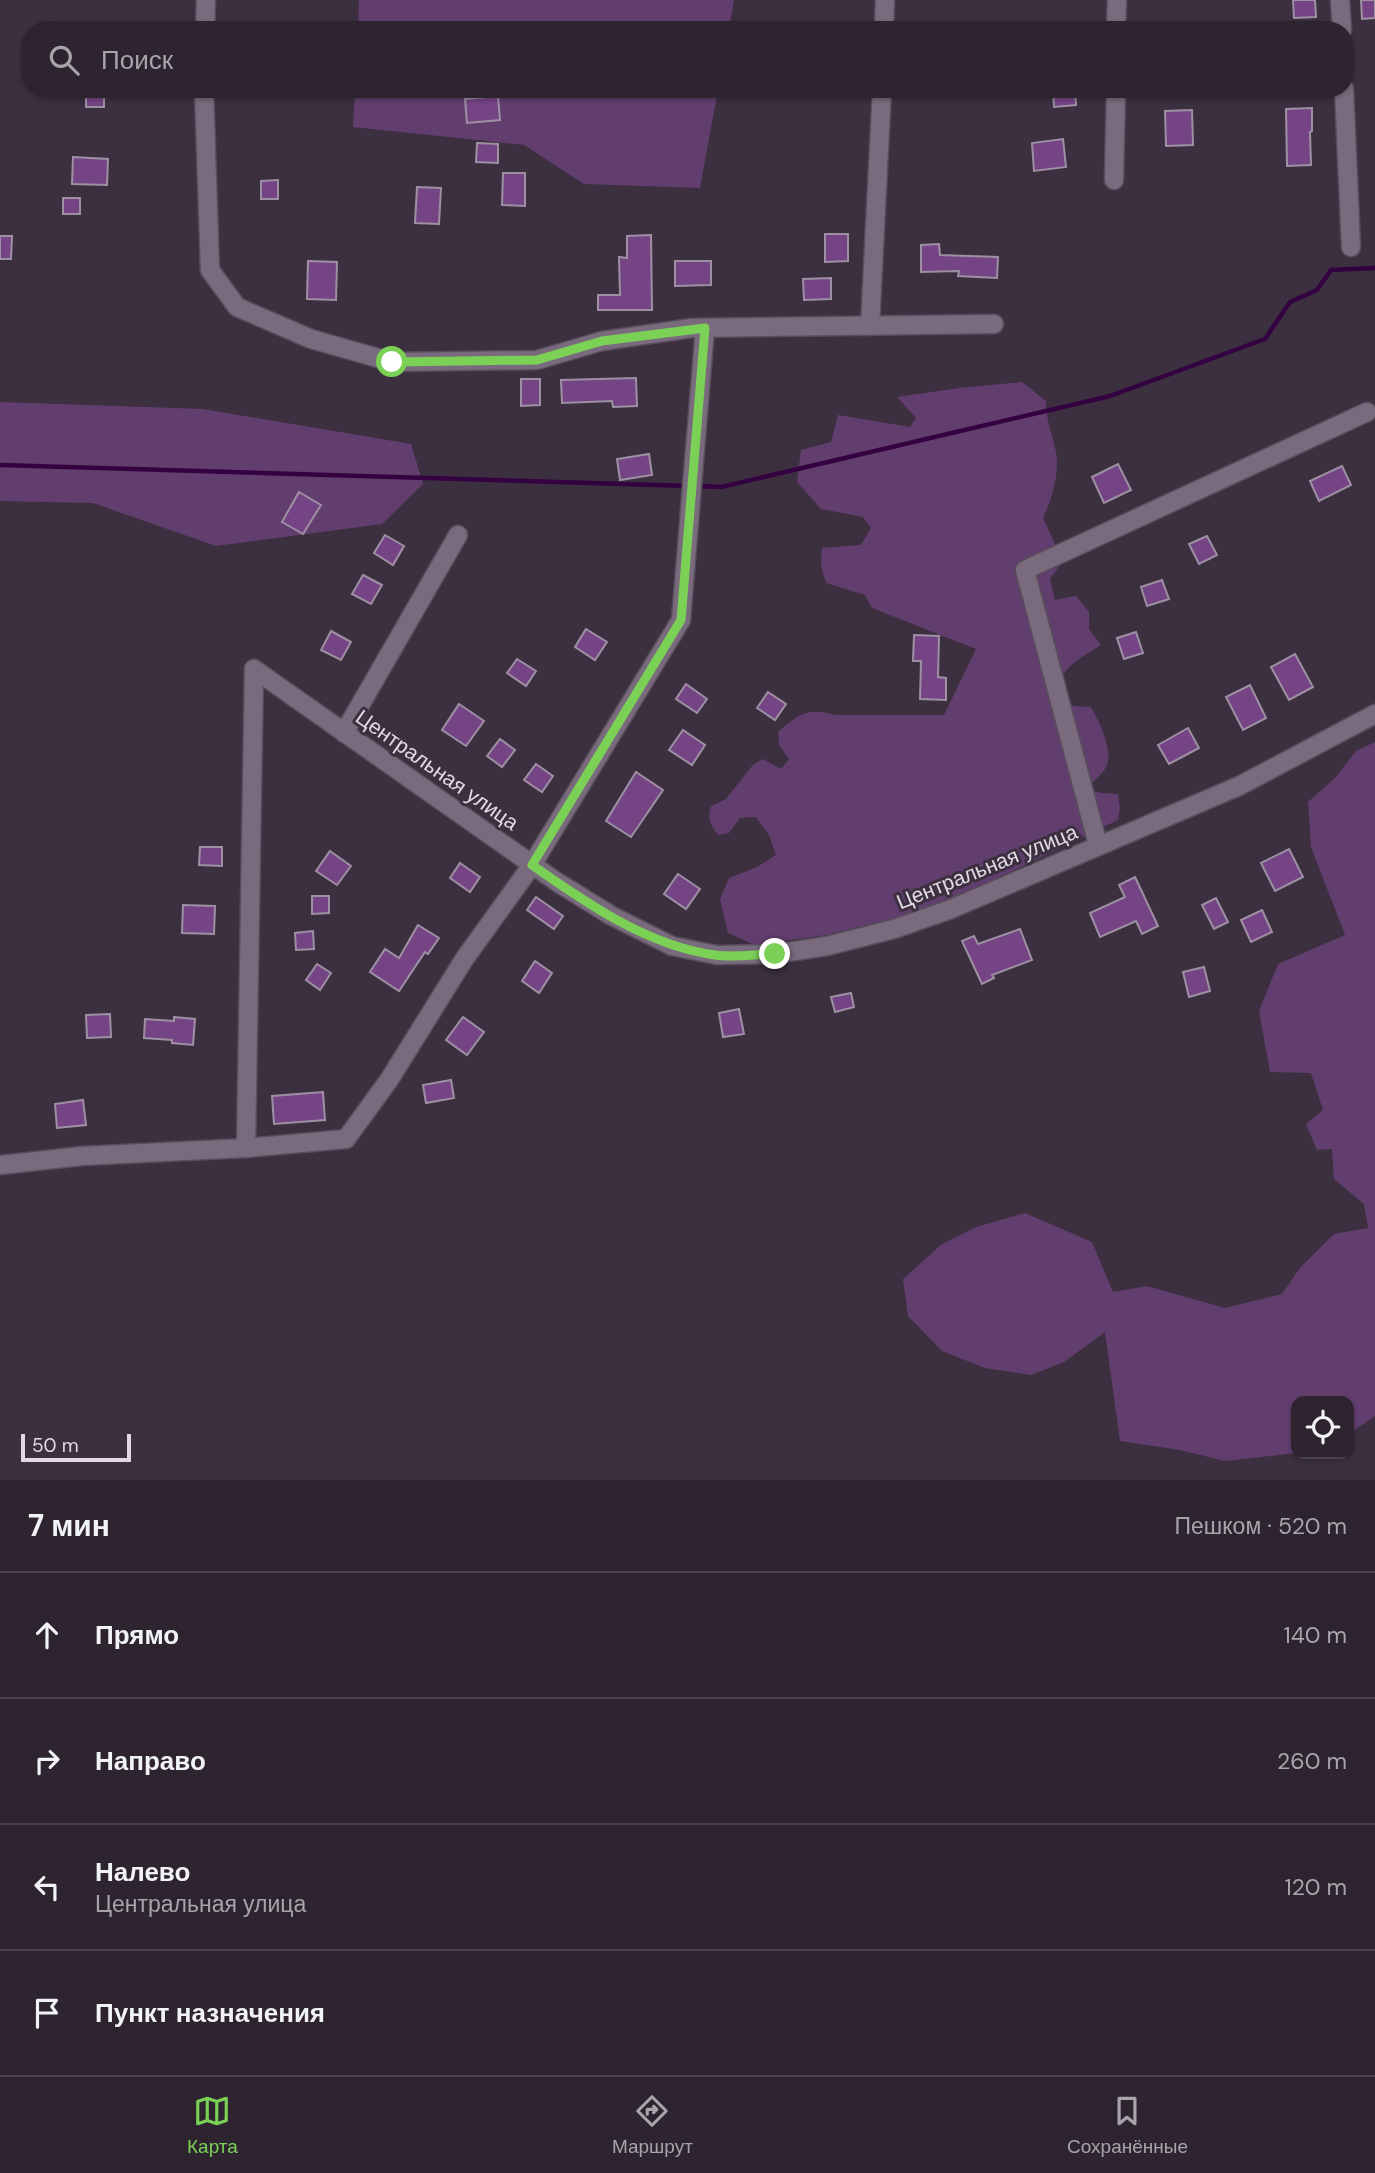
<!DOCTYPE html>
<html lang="ru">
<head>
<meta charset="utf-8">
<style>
	:root { --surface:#2d2430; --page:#352c38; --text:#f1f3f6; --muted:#a7a4ab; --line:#48414c; --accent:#7bd156 }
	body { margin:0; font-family:"DM Sans",sans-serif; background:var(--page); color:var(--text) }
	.controls { position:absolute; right:21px; bottom:21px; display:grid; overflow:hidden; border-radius:14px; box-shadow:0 2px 5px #0004 }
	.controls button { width:63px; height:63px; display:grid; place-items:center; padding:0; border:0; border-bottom:2px solid var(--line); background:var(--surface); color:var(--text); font:35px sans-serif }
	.scale { position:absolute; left:21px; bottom:18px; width:110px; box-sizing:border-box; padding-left:7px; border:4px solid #e1d9e3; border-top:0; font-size:19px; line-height:24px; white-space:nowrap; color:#e1d9e3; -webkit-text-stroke:5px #3c3040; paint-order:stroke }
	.stop { position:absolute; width:21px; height:21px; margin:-16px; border:5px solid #7bd156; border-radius:50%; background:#fff }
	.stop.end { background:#7bd156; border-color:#fff; box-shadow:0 2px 7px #0008 }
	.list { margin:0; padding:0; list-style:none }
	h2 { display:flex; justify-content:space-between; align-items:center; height:91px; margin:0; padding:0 28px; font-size:30px }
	h2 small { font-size:23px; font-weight:400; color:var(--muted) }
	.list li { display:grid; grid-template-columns:46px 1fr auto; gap:21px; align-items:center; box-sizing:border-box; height:126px; padding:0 28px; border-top:2px solid var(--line) }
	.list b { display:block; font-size:26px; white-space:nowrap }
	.list p { margin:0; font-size:23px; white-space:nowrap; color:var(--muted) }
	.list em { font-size:23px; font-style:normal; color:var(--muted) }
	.icon { flex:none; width:38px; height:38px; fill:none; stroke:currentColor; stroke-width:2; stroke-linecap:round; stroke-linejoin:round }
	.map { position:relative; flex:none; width:1375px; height:1480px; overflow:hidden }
	.search { position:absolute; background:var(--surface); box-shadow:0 2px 5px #0004; left:21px; right:21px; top:21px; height:77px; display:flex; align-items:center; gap:18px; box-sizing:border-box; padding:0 24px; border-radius:28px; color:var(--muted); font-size:26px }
	.sheet { height:595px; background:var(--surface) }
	nav { display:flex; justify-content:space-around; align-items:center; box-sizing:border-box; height:98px; border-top:2px solid var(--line); background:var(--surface); font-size:19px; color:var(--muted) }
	nav a { display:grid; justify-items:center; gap:4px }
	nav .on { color:var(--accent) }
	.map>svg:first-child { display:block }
	.green { fill:#623e6e }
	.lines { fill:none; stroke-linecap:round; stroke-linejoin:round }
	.stream { stroke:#340141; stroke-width:4.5 }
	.building { fill:#744484; stroke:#9e90a3; stroke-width:2 }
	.minor-casing { stroke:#584e5b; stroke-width:21 }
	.minor { stroke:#796b7d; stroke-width:18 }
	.route { stroke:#7bd156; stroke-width:9 }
	.labels { text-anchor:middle; stroke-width:6; stroke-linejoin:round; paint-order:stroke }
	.street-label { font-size:21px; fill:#e1d9e3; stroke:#3c3040 }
</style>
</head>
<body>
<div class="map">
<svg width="1375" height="1480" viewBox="0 0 1375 1480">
	<rect width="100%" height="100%" fill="#3c3040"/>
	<!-- green -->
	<g class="green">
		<path d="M359,0H734L729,30H358Z"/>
		<path d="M355,89H718L700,188L584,184L524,145L353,127Z"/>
		<path d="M1022,382L1046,401C1046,421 1052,433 1056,452C1060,471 1052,500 1043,518L1063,561L1050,579L1055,600L1076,596L1089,612V629L1101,645C1080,658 1063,666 1056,691L1073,706L1091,707C1099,721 1111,746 1108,762C1105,773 1093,782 1085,789L1101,793L1118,794L1120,808L1118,820L969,892L905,916L826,935L755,945L728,933L720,899L729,878L757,867L776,855L769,835L756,817L740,818L729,833L718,835C710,825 707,818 711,806L726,799L752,766L762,759L781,769L789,759L779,745L778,732C798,714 808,707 835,715H944L976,649L872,608L865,595L826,583L821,566L822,548L861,545L871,528L863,517L821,509L797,482L801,450L831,442L838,415L910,427L916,418L897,397L959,388Z"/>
		<path d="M0,402L203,409L411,444L423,484L382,524L216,546L93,503L0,501Z"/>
		<path d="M1375,742V1416L1349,1434V1401H1296V1453L1225,1461L1180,1450L1120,1441L1105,1332L1064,1362L1031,1375L985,1368L942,1351L908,1316L903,1279L942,1244L976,1227L1025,1213L1092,1242L1113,1292L1147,1286L1225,1308L1282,1294L1300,1268L1334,1234L1368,1228L1364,1204L1334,1179L1332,1149L1317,1150L1306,1124L1323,1110L1311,1073L1270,1072L1259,1011L1278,964L1345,935L1311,847L1308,802L1335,778L1356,751Z"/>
	</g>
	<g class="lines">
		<!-- stream -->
		<g class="stream">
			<path d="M0,465L689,486"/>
			<path d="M697,486L721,487L1110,396L1265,339L1290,302L1317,290L1331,270L1375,268"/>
		</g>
	</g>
	<!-- building -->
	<g class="building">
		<path d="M1293,0H1315L1316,17L1294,18Z"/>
		<path d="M1361,0H1375V18L1362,19Z"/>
		<path d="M1065,89H1075L1076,105L1054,107L1053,90Z"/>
		<rect x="86" y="91" width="18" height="16"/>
		<path d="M498,96L500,120L467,123L465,99Z"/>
		<path d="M1312,108V131L1310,132L1311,165L1287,166L1286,109Z"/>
		<path d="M1192,110L1193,145L1166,146L1165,111Z"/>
		<path d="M1063,139L1066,167L1034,171L1032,143Z"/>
		<path d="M477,143L498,144V163L476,162Z"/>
		<path d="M73,157L108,159L107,185L72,184Z"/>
		<path d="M503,173H525V206L502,205Z"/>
		<path d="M278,180V199H261V181Z"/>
		<path d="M417,187L441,188L439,224L415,223Z"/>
		<rect x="63" y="198" width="17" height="16"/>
		<path d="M825,234H848V261L825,262Z"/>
		<path d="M651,235L652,310H598V295H620L619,257L627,258V236Z"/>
		<path d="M0,236H12L11,259H0Z"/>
		<path d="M939,244L940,255L998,257L997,278L958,276L959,271L921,272V245Z"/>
		<path d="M308,261L337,262L336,300L307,299Z"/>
		<path d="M675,261H711V285L675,286Z"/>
		<path d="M831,278V299L804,300L803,279Z"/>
		<path d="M636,378L637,406L613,407L612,401L562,403L561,380Z"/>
		<path d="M521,379H540V405L521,406Z"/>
		<path d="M649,454L652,475L620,480L617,459Z"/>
		<path d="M1118,464L1131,490L1104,503L1092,477Z"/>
		<path d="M1342,466L1351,485L1319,501L1310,481Z"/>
		<path d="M299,492L321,505L303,534L282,522Z"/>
		<path d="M385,535L404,546L393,565L374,553Z"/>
		<path d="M1207,536L1217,555L1199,564L1189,544Z"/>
		<path d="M363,575L382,585L371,604L352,594Z"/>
		<path d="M1162,580L1169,599L1147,606L1141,587Z"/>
		<path d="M586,629L607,642L595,660L575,647Z"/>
		<path d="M331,631L351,642L341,660L321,650Z"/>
		<path d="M1136,632L1143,653L1124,659L1117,638Z"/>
		<path d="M914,635L939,636L938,677L946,678V700L920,699L921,661H913Z"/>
		<path d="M1295,654L1313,687L1289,700L1271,667Z"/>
		<path d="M517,659L536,671L526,686L507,673Z"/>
		<path d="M686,684L707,699L697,713L676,699Z"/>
		<path d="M1250,685L1266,718L1243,730L1226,697Z"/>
		<path d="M768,692L786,704L775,720L757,708Z"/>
		<path d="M459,704L484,721L466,746L442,730Z"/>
		<path d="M1188,728L1199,748L1169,764L1158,745Z"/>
		<path d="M683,730L705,745L692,765L669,750Z"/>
		<path d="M500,739L515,750L502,767L487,756Z"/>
		<path d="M536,764L553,776L542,792L524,780Z"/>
		<path d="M636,772L663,790L631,837L606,821Z"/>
		<path d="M200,847H222V866L199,865Z"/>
		<path d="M1289,849L1303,877L1275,891L1261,863Z"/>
		<path d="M330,851L351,866L337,885L316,871Z"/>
		<path d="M460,863L480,877L470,892L450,878Z"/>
		<path d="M678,874L700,889L686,909L664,894Z"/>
		<path d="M1135,877L1158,926L1142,934L1136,921L1100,937L1090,913L1125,897L1119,885Z"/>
		<path d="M312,896H329V913L312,914Z"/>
		<path d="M536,897L563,916L554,929L527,910Z"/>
		<path d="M1216,898L1228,922L1214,929L1202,905Z"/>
		<path d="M183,905L215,906L214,934L182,933Z"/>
		<path d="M1262,910L1272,932L1251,942L1241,920Z"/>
		<path d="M418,925L439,938L428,954L425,952L399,991L370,972L385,949L399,958Z"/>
		<path d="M1020,929L1032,960L992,975L994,978L982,984L962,941L974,936L978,944Z"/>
		<path d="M313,931L314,949L296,950L295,933Z"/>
		<path d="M535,961L552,973L539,993L522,981Z"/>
		<path d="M317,964L331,973L320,990L306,980Z"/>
		<path d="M1204,967L1210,991L1189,997L1183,972Z"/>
		<path d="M851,993L854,1007L835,1012L831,997Z"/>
		<path d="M739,1009L744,1034L723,1037L719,1013Z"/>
		<path d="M110,1014L111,1037L87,1038L86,1015Z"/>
		<path d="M174,1017L195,1019L193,1045L172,1043V1040L144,1038L145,1019L174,1021Z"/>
		<path d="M463,1017L484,1032L467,1055L446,1040Z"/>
		<path d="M451,1080L454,1098L426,1103L423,1085Z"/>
		<path d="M323,1092L325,1120L274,1124L272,1096Z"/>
		<path d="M83,1100L86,1125L57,1128L55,1104Z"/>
	</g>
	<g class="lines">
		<!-- minor casing -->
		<g class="minor-casing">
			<g id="minor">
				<path d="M1340,0L1342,30"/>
				<path d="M205,30L206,0"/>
				<path d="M884,30L885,0"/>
				<path d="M1116,30L1117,0"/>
				<path d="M204,89L210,270L237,307L311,339L392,362L537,360L602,341L692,328L994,324"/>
				<path d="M1344,89L1351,247"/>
				<path d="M1114,180L1116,89"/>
				<path d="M870,326L882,89"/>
				<path d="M254,669L557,882L612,916L672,946L717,955L775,954L827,946L894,929L951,909L1239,786L1375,714"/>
				<path d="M344,733L458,535"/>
				<path d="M1098,845L1025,570L1367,412"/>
				<path d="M246,1148L254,669"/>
				<path d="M0,1165L82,1156L246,1148L346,1139L389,1080L465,958L532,865L681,620L705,328"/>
			</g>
		</g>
		<!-- minor -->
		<use href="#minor" class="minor"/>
	</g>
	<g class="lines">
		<!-- route -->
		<path class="route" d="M392,362L537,360L602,341L705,328L681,620L532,865C586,903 648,946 715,955C735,958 756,954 775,954"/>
	</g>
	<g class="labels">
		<!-- street labels -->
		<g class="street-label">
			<text transform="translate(437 770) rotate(35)" y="7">Центральная улица</text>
			<text transform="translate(987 867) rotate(-22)" y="7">Центральная улица</text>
		</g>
	</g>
</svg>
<div class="controls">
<button><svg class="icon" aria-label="locate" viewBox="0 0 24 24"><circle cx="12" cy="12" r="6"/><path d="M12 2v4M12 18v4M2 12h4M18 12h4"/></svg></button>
</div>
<div class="scale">50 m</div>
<div class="stop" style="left:392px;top:362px"></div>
<div class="stop end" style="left:775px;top:954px"></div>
<div class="search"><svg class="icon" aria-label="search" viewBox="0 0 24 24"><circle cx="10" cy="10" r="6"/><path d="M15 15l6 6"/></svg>Поиск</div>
</div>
<section class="sheet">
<h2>7 мин<small>Пешком · 520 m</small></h2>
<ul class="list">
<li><svg class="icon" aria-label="ahead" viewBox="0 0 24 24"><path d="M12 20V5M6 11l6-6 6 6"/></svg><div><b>Прямо</b></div><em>140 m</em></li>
<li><svg class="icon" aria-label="right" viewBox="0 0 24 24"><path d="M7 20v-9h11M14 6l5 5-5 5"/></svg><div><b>Направо</b></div><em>260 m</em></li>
<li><svg class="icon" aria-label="left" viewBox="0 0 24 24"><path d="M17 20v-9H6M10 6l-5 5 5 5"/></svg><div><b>Налево</b><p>Центральная улица</p></div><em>120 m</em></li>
<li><svg class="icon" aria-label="arrive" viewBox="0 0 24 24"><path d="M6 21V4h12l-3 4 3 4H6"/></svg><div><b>Пункт назначения</b></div></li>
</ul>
</section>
<nav>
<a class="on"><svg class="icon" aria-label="map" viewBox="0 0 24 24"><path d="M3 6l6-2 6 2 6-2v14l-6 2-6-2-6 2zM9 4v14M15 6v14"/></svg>Карта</a>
<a><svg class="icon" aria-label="directions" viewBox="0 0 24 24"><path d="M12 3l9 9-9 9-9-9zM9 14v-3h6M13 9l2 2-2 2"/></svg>Маршрут</a>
<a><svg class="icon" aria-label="saved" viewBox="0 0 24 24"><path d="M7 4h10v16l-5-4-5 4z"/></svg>Сохранённые</a>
</nav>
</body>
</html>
